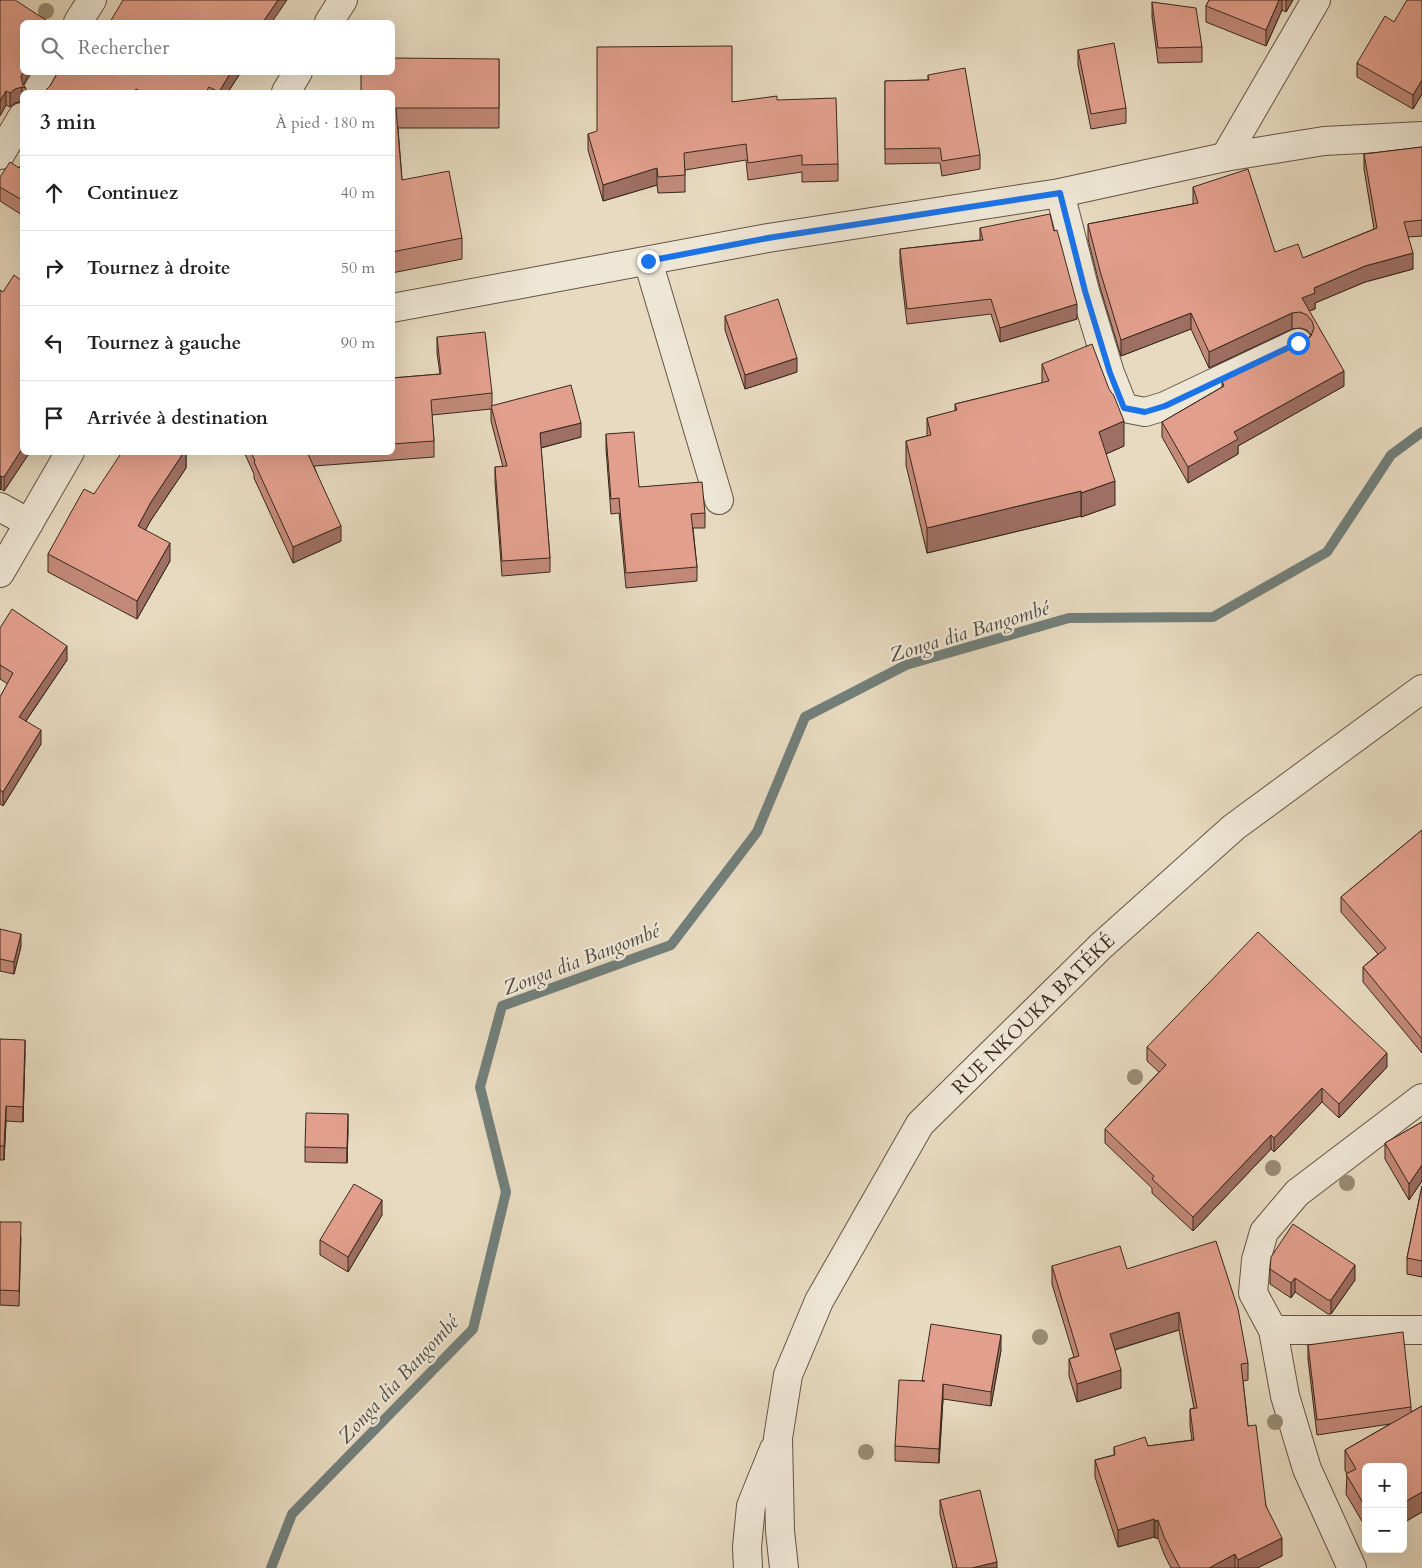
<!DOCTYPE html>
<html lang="fr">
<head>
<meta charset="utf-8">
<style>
	:root { --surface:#fff; --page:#f2f2f2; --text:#222; --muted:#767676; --line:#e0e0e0 }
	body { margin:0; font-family:Cardo,serif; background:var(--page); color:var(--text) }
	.controls { position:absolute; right:15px; bottom:15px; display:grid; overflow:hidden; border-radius:8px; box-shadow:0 5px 20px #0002 }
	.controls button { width:45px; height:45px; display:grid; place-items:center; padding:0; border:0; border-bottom:1px solid var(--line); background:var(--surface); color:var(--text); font:25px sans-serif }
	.stop { position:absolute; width:15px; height:15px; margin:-11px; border:4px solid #1a73e8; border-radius:50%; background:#fff }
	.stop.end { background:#1a73e8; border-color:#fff; box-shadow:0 1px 5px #0008 }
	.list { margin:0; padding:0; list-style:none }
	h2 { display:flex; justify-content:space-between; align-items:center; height:65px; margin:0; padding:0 20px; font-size:21px }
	h2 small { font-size:16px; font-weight:400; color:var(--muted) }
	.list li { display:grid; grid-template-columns:32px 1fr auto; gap:15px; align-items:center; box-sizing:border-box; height:75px; padding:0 20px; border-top:1px solid var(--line) }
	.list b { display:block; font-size:19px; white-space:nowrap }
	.list em { font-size:16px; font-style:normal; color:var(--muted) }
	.icon { flex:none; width:28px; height:28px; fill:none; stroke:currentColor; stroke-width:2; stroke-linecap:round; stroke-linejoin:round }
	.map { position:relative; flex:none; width:1422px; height:1568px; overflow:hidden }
	.search { position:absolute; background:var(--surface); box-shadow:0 5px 20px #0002; left:20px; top:20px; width:375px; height:55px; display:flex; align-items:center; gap:12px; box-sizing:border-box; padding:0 18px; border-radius:8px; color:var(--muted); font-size:19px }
	.panel { position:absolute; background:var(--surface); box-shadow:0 5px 20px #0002; left:20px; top:90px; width:375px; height:365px; border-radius:8px }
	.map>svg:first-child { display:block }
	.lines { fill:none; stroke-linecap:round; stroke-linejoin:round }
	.stream { stroke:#727f7a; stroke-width:10 }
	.minor-casing { stroke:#645445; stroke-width:30 }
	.minor { stroke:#efe7d6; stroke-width:28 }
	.tree { fill:#998c75 }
	.wall { fill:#c28979; stroke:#38281c }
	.shaded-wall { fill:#9e6f63; stroke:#38281c }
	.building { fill:#e29f8d; stroke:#38281c }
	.route { stroke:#1a73e8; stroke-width:6 }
	.labels { text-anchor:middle; stroke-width:4.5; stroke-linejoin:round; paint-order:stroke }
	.street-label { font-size:19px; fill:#38281c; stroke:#efe7d6 }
	.water-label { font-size:20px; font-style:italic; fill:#504c43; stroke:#efe7d6 }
</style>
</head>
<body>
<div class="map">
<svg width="1422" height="1568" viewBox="0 0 1422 1568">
	<rect width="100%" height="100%" fill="#e7dac0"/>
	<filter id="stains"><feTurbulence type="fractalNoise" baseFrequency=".004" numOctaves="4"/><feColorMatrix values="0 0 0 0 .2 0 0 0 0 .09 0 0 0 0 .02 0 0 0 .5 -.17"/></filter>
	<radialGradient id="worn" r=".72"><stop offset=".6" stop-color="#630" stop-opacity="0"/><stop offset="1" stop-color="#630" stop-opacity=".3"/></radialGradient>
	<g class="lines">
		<!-- stream -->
		<path class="stream" d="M271,1568L292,1514L473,1329L506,1192L480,1087L502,1006L671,945L757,832L805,717L906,665L1069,618L1213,617L1327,552L1391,455L1422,432"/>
		<!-- minor casing -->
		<g class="minor-casing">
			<g id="minor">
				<path d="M78,22L92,0"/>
				<path d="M329,22L343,0"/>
				<path d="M37,92L49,72"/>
				<path d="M286,92L298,72"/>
				<path d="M0,155L22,117"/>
				<path d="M1225,157L1316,0"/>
				<path d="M1060,193L1085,291L1110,373L1124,408L1145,412L1165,406L1298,343"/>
				<path d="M648,261L719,500"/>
				<path d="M392,308L768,238L1060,193L1225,157L1324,141L1422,136"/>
				<path d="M0,507L29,523"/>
				<path d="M0,573L70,452"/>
				<path d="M1273,1330H1422"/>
				<path d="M748,1568L747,1547L751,1506L774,1449"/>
				<path id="s1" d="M784,1568L780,1531L778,1438L788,1375L819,1301L920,1124L1101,946L1234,827L1422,689"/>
				<path d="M1352,1568L1307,1469L1285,1396L1273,1330L1253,1293L1256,1260L1264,1232L1297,1193L1422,1098"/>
			</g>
		</g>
		<!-- minor -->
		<use href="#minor" class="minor"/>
	</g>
	<!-- trees -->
	<g class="tree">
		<circle cx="46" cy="11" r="8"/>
		<circle cx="1135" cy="1077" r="8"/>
		<circle cx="1273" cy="1168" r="8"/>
		<circle cx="1347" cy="1183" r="8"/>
		<circle cx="1040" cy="1337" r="8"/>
		<circle cx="1275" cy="1422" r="8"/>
		<circle cx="866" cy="1452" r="8"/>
	</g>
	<!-- wall -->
	<g class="wall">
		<path d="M0,0L23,85L26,88V92H22V102L15,103L10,107L6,105L0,116Z"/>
		<path d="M1209,0H1293L1286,12L1282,10L1266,46L1206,22V6Z"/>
		<path d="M1422,0V94L1413,109L1357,77V63L1394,22Z"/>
		<path d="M1152,2L1202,47V62L1158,63L1152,17Z"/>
		<path d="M1078,50L1126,108V123L1091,129L1078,65Z"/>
		<path d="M499,59V128H398L402,180L462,238V259L392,273V92Z"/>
		<path d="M58,72H241L228,92H40L45,91L50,86Z"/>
		<path d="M928,75L980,155V169L942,176L940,163L885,164V81L928,80Z"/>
		<path d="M777,100L838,164V181L802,182V172L748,180L746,160L685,170V192L658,193L657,185L603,201L588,150V134L732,102Z"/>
		<path d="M1422,147V236L1408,237L1413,269L1365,282L1315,303V309L1309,311L1344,386L1238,446V454L1188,483L1162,437V422L1222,387V381L1305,342L1311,335L1307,330L1300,328L1292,329L1209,368L1191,329L1121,356L1100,287L1088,239V224L1193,204V187L1275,252L1303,258L1374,229L1364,169V154Z"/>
		<path d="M22,163V215L0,201V177L19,168Z"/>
		<path d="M980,228L1054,231L1077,319L1000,342L991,314L907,324L900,264V249L980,240Z"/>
		<path d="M0,290L22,452H30L4,491L1,489Z"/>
		<path d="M725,316L797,372L745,389L725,330Z"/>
		<path d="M437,337L492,393V406L581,437L541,448L550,558V572L502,576L495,482V467H503L491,421V409L432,415L434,441V457L314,466L341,541L293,563L254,478V474L244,452H392V378L440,374L437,353Z"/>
		<path d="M1042,364L1124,446L1106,454L1115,505L1081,517V516L927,553L906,465V441L927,436V418L955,411V404L1042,383Z"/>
		<path d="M606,434L639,487L705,513V528H693L697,567V581L626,588L619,513L611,514L606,449Z"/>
		<path d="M186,452V468L151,520L145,530L170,561L137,619L48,572V554L94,494Z"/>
		<path d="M0,628L67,660L26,721L41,744L3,806L0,804V697L8,684L0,679Z"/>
		<path d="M1422,830V1053L1363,982V967L1378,954L1341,912V897Z"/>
		<path d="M0,929L21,946L14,974L0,971Z"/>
		<path d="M0,1039L25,1054L23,1122L6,1121L4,1160H0Z"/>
		<path d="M1147,1047L1387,1067L1339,1118L1322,1102L1274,1152L1271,1149L1193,1231L1152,1193V1188L1105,1143V1129L1159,1072L1147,1061Z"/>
		<path d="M1422,1122V1181L1409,1200L1385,1159V1143Z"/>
		<path d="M348,1129L347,1163L305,1162V1147Z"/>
		<path d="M1422,1186V1277L1407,1274V1258Z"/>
		<path d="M382,1215L348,1272L320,1255V1240Z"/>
		<path d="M0,1222L21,1237L19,1306L0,1305Z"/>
		<path d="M1052,1266L1127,1269L1248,1363V1380L1243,1381L1248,1426L1266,1506L1282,1556L1257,1568H1171L1164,1554L1158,1538H1155L1154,1537L1118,1547L1095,1477V1460L1114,1455V1447L1148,1446L1192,1440L1190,1426V1409L1194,1408L1179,1330L1115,1350L1121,1388L1077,1402L1069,1376V1359L1074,1357L1052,1284Z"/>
		<path d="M1270,1269L1355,1280L1331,1314H1328L1295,1292L1291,1298L1270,1284Z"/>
		<path d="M1308,1345L1411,1407V1412L1422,1406V1512L1403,1523V1467H1366V1528L1346,1494L1347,1474L1345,1470V1450L1390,1424L1317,1435L1308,1359Z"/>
		<path d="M1001,1350L991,1406L943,1399L939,1463L895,1461V1446L922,1381Z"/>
		<path d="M940,1500L997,1568H953L940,1514Z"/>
	</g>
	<!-- shaded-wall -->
	<g class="shaded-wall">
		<path d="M278,0H287L272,22H263Z"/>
		<path d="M1279,0H1282V10L1266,46V30Z"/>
		<path d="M1286,0H1293L1286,12Z"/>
		<path d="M23,72H30L24,84L23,87H22V101L15,103L10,107V93L21,77Z"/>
		<path d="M231,72H241L228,92H219Z"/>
		<path d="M1422,80V94L1413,109V95Z"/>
		<path d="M6,91V105L0,116V101Z"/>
		<path d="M657,168V185L603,201V185Z"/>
		<path d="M1413,253V269L1365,282L1315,303V309L1302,313V298L1314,288L1365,266Z"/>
		<path d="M1077,304V319L1000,342V328Z"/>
		<path d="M1191,313V329L1121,356V340Z"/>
		<path d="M1292,313V329L1209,368V352Z"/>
		<path d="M797,358V372L745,389V375Z"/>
		<path d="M1344,371V386L1238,446V454L1188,483V467L1234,432Z"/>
		<path d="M1124,421V446L1099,457V432Z"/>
		<path d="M581,423V437L540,448V433Z"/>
		<path d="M22,449V452H30L4,491V477Z"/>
		<path d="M184,452H186V468L151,520L138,544V526L151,502Z"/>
		<path d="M1,475V489L0,490V476Z"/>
		<path d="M1115,481V505L1081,517V493Z"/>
		<path d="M1081,491V516L927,553V528Z"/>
		<path d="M341,526V541L293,563V547Z"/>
		<path d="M170,543V561L137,619V601Z"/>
		<path d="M67,646V660L19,731V717Z"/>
		<path d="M41,730V744L3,806V792Z"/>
		<path d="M21,934V946L14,974V962Z"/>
		<path d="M25,1040V1054L23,1122V1107Z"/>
		<path d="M1387,1053V1067L1339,1118V1104Z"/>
		<path d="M1322,1088V1102L1274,1152V1138Z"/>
		<path d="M6,1106V1121L4,1160V1146Z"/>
		<path d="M348,1114V1129L347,1163V1148Z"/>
		<path d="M1271,1135V1149L1193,1231V1217Z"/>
		<path d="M1422,1165V1181L1409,1200V1184Z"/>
		<path d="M382,1200V1215L348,1272V1257Z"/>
		<path d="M1355,1265V1280L1331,1314V1300Z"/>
		<path d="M1295,1278V1292L1291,1298V1283Z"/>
		<path d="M1179,1312V1330L1110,1351V1334Z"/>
		<path d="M1001,1335V1350L991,1406V1392Z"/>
		<path d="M1121,1370V1388L1077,1402V1384Z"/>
		<path d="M943,1384V1399L939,1463V1449Z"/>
		<path d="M1422,1492V1512L1403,1523V1503Z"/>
		<path d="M1154,1519V1537L1118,1547V1530Z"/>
		<path d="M1158,1520V1538H1155V1521Z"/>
		<path d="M1282,1538V1556L1257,1568H1238V1560Z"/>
		<path d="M1235,1554V1568H1209Z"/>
		<path d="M997,1562V1568H972Z"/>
	</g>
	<!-- building -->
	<g class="building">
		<path d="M0,0H15L49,22H22L23,72L21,77L23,85L26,88L22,87L15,89L10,93L6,91L0,101Z"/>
		<path d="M123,0H278L263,22H110Z"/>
		<path d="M1209,0H1279L1266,30L1206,6Z"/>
		<path d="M1407,0H1422V80L1413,95L1357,63L1385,16L1394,22Z"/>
		<path d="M1152,2L1196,8L1202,47L1158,48Z"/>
		<path d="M1114,43L1126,108L1091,114L1078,50Z"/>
		<path d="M732,46V102L777,96V100L836,98L838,164L802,165V155L748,163L746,144L684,153L685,175L658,177L657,168L603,185L588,134L597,131V47Z"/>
		<path d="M392,58L499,59V108H396L402,180L449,171L462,238L392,252V92H361V72H392Z"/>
		<path d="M965,68L980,155L942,161L940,148L885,149V81L929,80L928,75Z"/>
		<path d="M58,72H231L219,92L209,87L206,92H142L136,89L134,92H40L45,91L50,86Z"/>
		<path d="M1422,147V220L1404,222L1413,253L1365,266L1314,288L1315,293L1302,298L1344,371L1234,432L1238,439L1188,467L1162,422L1224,386L1222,381L1305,342L1311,336L1314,328L1312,321L1307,315L1300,312L1292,313L1209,352L1191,313L1121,340L1100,271L1088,224L1198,203L1193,187L1248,169L1275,252L1298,244L1303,258L1377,228L1364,154Z"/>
		<path d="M10,162L19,168L22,163V200L0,187V177Z"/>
		<path d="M1050,214L1054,231L1057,230L1077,304L1000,328L991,299L907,309L900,249L983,240L980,228Z"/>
		<path d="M14,275L22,281V449L4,477L0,476V290L3,292Z"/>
		<path d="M778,299L797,358L745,375L725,316Z"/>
		<path d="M485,332L492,393L431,400L434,441L392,444V378L441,374L437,337Z"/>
		<path d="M1092,344L1109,389L1114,396L1124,421L1099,432L1115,481L1081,493V491L927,528L906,441L931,435L927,418L957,410L955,404L1049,381L1042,364Z"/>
		<path d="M571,385L581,423L540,433L550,558L502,561L495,467L507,466L491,406Z"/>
		<path d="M634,432L639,487L702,482L705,513L691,514L697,567L626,573L619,498L611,499L606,434Z"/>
		<path d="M122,452H184L151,502L138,526L170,543L137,601L48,554L84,489L94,494Z"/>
		<path d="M251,452H307L341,526L293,547L254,462L255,461Z"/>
		<path d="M12,609L67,646L19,717L41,730L3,792L0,790V697L13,673L0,665V628Z"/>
		<path d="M1422,830V1039L1363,967L1386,948L1341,897Z"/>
		<path d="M0,929L21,934L14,962L0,959Z"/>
		<path d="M1258,932L1387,1053L1339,1104L1322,1088L1274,1138L1271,1135L1193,1217L1152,1179L1154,1176L1105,1129L1166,1065L1147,1047Z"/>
		<path d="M0,1039L25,1040L23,1107L6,1106L4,1146H0Z"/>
		<path d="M306,1113L348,1114L347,1148L305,1147Z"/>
		<path d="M1422,1122V1165L1409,1184L1385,1143Z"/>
		<path d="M354,1184L382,1200L348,1257L320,1240Z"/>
		<path d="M1422,1186V1261L1407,1258Z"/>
		<path d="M0,1222H21L19,1291L0,1290Z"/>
		<path d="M1293,1224L1355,1265L1331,1300H1328L1295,1278L1291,1283L1270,1269L1271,1257Z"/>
		<path d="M1216,1241L1238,1309L1248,1363L1241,1364L1248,1426L1256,1425L1266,1506L1282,1538L1238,1560L1235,1554L1209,1568H1180L1164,1537L1158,1520L1155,1521L1154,1519L1118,1530L1095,1460L1115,1455L1114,1447L1145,1437L1148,1446L1194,1440L1190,1409L1197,1408L1179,1312L1110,1334L1121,1370L1077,1384L1069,1359L1079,1356L1052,1266L1120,1246L1127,1269Z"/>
		<path d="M931,1324L1001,1335L991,1392L943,1384L939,1449L895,1446L899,1380L925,1381H922Z"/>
		<path d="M1403,1332L1411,1407L1317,1420L1308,1345Z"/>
		<path d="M1422,1406V1492L1403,1503V1467H1366V1508L1346,1474L1356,1469L1345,1450Z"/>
		<path d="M980,1490L997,1562L972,1568H957L940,1500Z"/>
	</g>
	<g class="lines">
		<!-- route -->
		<path class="route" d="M648,261L768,238L1060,193L1085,291L1110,373L1124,408L1145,412L1165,406L1298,343"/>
	</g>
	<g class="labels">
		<!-- street labels -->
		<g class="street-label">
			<text dy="7" stroke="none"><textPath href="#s1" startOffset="636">RUE NKOUKA BATÉKÉ</textPath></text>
		</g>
		<!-- water labels -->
		<g class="water-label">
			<text transform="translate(969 631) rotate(-17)" y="7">Zonga dia Bangombé</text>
			<text transform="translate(581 959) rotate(-21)" y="7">Zonga dia Bangombé</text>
			<text transform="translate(398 1379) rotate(-47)" y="7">Zonga dia Bangombé</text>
		</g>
	</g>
	<rect width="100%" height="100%" filter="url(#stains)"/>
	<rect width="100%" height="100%" fill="url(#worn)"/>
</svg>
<div class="controls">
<button>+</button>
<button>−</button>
</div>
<div class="stop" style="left:1298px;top:343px"></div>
<div class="stop end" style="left:648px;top:261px"></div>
<div class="search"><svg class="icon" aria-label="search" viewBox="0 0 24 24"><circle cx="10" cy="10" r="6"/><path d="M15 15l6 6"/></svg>Rechercher</div>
<section class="panel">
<h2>3 min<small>À pied · 180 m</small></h2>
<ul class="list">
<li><svg class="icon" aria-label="ahead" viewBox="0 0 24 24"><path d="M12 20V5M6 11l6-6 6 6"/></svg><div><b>Continuez</b></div><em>40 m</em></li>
<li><svg class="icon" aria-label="right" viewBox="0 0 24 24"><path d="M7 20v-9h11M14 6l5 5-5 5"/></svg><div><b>Tournez à droite</b></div><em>50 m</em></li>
<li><svg class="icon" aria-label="left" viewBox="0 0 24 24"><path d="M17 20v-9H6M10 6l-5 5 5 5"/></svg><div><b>Tournez à gauche</b></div><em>90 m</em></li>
<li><svg class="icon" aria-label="arrive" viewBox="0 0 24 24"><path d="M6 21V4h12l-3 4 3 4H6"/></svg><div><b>Arrivée à destination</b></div></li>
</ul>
</section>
</div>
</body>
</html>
